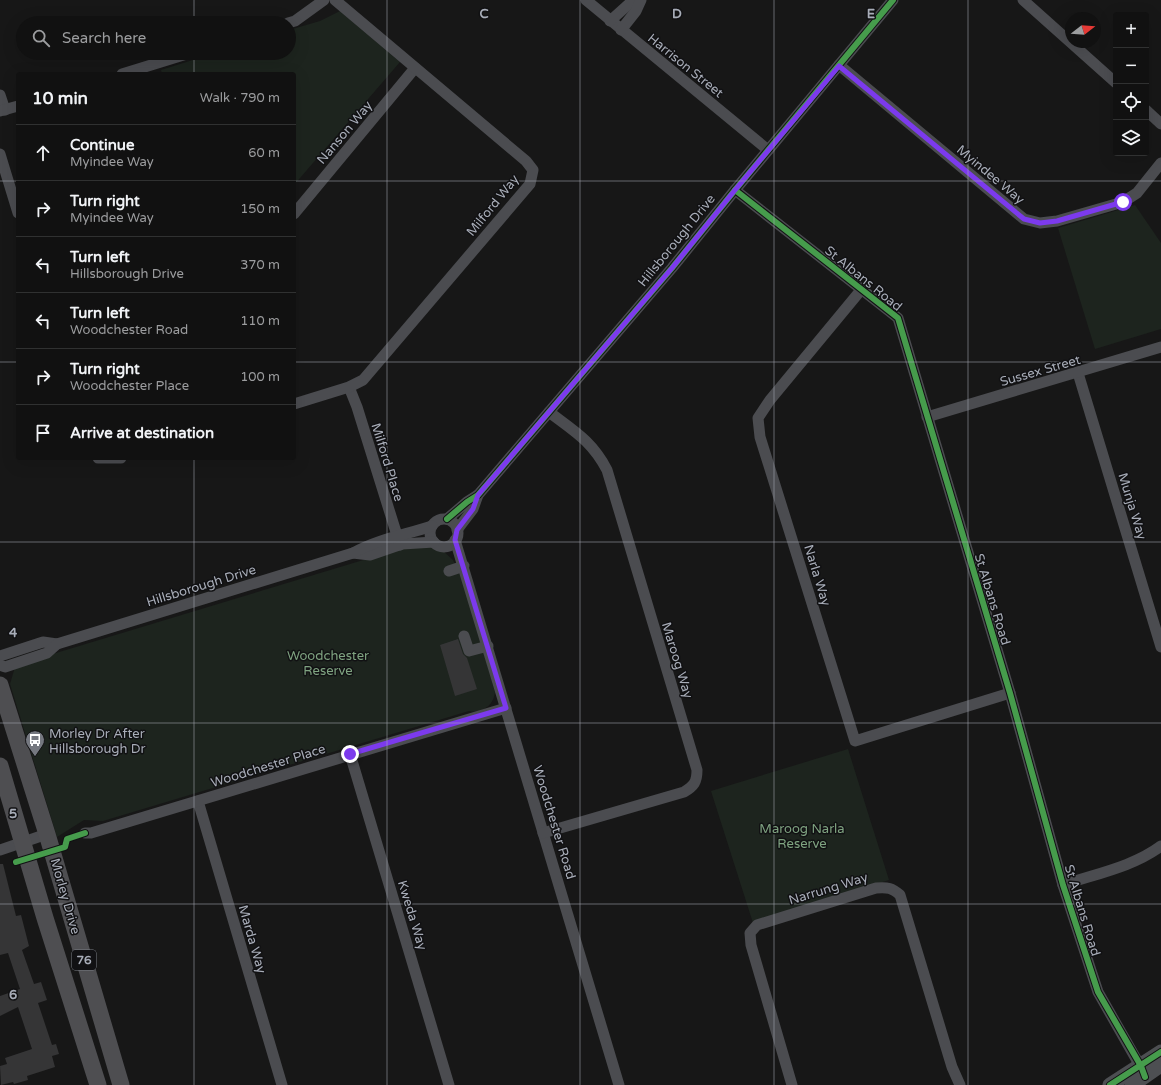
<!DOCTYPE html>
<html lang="en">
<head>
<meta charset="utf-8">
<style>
	:root { --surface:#111; --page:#1a1a1a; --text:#f1f3f6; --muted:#9c9d9f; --line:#303131 }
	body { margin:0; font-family:"Varela Round",sans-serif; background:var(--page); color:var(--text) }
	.controls { position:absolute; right:12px; top:12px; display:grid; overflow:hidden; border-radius:4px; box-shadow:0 4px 16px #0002 }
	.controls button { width:36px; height:36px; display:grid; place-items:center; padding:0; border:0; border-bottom:1px solid var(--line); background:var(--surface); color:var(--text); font:20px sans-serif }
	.compass { position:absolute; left:1065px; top:12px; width:36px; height:36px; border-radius:50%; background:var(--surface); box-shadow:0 4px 16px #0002; rotate:73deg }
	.stop { position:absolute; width:12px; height:12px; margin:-9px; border:3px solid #7c3aed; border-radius:50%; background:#fff }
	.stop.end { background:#7c3aed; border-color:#fff; box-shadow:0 1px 4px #0008 }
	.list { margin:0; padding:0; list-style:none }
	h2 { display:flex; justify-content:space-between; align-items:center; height:52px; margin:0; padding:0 16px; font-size:17px }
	h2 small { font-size:13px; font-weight:400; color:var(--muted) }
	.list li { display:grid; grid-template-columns:26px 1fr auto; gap:12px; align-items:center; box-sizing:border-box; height:56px; padding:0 16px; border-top:1px solid var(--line) }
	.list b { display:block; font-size:15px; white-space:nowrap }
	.list p { margin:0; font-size:13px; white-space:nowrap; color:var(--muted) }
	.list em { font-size:13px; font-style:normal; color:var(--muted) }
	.icon { flex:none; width:22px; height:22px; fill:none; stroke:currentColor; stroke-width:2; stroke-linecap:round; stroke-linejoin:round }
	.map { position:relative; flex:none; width:1161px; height:1085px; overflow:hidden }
	.search { position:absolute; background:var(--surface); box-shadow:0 4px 16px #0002; left:16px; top:16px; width:280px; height:44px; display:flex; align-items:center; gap:10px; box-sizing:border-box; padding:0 14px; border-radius:22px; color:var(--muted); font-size:15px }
	.panel { position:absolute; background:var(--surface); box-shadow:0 4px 16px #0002; left:16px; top:72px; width:280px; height:388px; border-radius:4px }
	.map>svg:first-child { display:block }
	.green { fill:#1d241e }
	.building { fill:#353536 }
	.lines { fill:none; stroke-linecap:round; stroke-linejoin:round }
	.minor { stroke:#4b4c50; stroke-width:11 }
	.major { stroke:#4d4f52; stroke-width:15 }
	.highway { stroke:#4e4e51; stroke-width:17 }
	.cycleway-casing { stroke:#111113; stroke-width:8 }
	.cycleway { stroke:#469c4c; stroke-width:6 }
	.route { stroke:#7c3aed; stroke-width:5 }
	.grid { fill:none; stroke:#a8adb8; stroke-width:1; stroke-opacity:0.55 }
	.labels { text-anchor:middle; stroke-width:3; stroke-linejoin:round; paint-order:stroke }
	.shield { fill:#111113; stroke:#7b7e86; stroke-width:1 }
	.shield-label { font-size:12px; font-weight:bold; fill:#a8adb8 }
	.street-label { font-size:13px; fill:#a8adb8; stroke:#111113 }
	.park-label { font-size:13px; fill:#7fa381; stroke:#111113 }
	.poi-label { font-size:13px; fill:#a8adb8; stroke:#111113; text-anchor:start }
	.grid-label { font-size:13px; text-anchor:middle; font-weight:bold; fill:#a8adb8; stroke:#111113; stroke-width:3; stroke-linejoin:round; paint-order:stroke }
</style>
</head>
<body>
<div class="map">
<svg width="1161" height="1085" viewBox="0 0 1161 1085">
	<rect width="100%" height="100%" fill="#171717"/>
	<!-- green -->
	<g class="green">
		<path d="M340,11L400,62L294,185V74H162L161,70L215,53H289V30L320,21Z"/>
		<path d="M1135,205L1161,243V329L1095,349L1058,228Z"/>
		<path d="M427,544L441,549L453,560L464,583L495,692C494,705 482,714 469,711L103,821L84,820L57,837L10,684L15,667L23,663L413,545Z"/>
		<path d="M848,749L889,880L753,923L711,791Z"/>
	</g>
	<!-- building -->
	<g class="building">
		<path d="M458,639L463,654L467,658L477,689L455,696L440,645Z"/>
		<path d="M0,864H3L16,916L21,915L29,946L22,950L34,984L41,982L47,1000L38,1003L52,1045L56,1044L59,1054L52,1056L55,1067L27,1076L28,1080L14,1084L13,1082L1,1085L0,1066L7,1064L5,1058L32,1049L18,1007L0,1016V996L20,989L8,953L0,955Z"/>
	</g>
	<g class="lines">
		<!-- minor -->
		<g class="minor">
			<path d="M586,0L768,150"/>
			<path d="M1023,0L1116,83"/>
			<path d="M610,21L629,4L636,0"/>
			<path d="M288,23L295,21L324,0"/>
			<path d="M621,30L636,11L641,0"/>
			<path d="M839,65L1024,219L1040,223L1057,221L1123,202L1137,193L1161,163"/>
			<path d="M122,74L190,53"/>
			<path d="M0,95L5,110"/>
			<path d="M1146,110L1161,124"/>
			<path d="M0,111L18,106"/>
			<path d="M0,154L18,213"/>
			<path d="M735,190L898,318L1010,693L1063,885L1098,992L1143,1071"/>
			<path d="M294,214L415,68"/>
			<path d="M861,290L770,400L758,418L760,437L855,741L1010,693"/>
			<path d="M1078,373L1161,647"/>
			<path d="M349,387L357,407L400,545"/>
			<path d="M294,404L349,387L363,380L530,184L533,170L526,161L335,0"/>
			<path d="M927,417L1161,347"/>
			<path d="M98,458H121"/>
			<path d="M447,519L467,502L478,495L672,268L735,190L893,0"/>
			<circle cx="444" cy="533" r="14"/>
			<path d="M457,530L473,509L478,495"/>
			<path d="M455,540L619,1085"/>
			<path d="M353,553L370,555L402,544L434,542"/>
			<path d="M449,571L464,566"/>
			<path d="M464,636L469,651L488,646"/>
			<path d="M0,656L43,642L57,644L353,553C378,539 405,535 432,526"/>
			<path d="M0,665L5,667L47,653L57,644"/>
			<path d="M350,754L449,1085"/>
			<path d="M198,801L282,1085"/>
			<path d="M85,833H91L506,708"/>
			<path d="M543,833L684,792C694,786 697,782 697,770L607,470C592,441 574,431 549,412"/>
			<path d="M0,850L47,834"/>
			<path d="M1063,885C1095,874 1133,867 1161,846"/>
			<path d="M792,1085L751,945L750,933L757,925L876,888C888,887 892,888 900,895L952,1067L960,1085"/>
		</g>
		<!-- major -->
		<g class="major">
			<path d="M1110,1085L1161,1052"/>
			<path d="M1132,1085L1161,1065"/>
		</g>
		<!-- highway -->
		<g class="highway">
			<path d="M0,685L47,834L121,1085"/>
			<path d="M0,766L45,918L98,1085"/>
		</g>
		<!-- cycleway casing -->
		<g class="cycleway-casing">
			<g id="cycleway">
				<path d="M735,190L898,318L1010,693L1063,885L1098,992L1141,1066L1145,1077"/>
				<path d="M447,519L467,502L478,495L672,268L735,190L893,0"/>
				<path d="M16,862L65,847L67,839L85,833"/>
				<path d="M1110,1085L1161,1052"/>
			</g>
		</g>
		<!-- cycleway -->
		<use href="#cycleway" class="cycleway"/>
	</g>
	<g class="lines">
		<!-- route -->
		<path class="route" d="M350,754L506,708L455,540L457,530L473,509L478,495L672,268L735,190L839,66L1024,219L1040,223L1057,221L1123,202"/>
	</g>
	<!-- grid -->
	<path class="grid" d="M194,0V23M387,0V1085M580,0V1085M774,0V1085M968,0V1085M194,53V74M0,181H18M294,181H1161M0,362H18M294,362H1161M194,458V1085M0,542H1161M0,723H1161M0,904H1161"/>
	<!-- icons -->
	<defs>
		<g id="bus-pin" transform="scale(1)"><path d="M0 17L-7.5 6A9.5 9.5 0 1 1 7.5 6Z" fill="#757880" stroke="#111113"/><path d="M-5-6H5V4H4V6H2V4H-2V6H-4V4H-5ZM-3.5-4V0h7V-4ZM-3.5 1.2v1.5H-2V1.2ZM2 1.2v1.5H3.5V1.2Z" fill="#fff"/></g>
	</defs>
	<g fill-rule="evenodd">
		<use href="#bus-pin" x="35" y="740"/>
	</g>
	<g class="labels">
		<!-- shield labels -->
		<rect class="shield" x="72" y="950" width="24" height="20" rx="3"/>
		<g class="shield-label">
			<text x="84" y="964">76</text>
		</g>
		<!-- street labels -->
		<g class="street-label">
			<text transform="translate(686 65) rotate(39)" y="5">Harrison Street</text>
			<text transform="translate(344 132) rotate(-50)" y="5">Nanson Way</text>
			<text transform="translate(991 174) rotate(40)" y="5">Myindee Way</text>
			<text transform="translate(492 205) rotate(-51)" y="5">Milford Way</text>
			<text transform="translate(676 240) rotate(-51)" y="5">Hillsborough Drive</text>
			<text transform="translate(864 278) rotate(39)" y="5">St Albans Road</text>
			<text transform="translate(1040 370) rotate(-16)" y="5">Sussex Street</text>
			<text transform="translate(388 462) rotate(73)" y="5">Milford Place</text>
			<text transform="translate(1133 506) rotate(73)" y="5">Munja Way</text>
			<text transform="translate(818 575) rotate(73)" y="5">Narla Way</text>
			<text transform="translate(201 585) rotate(-17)" y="5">Hillsborough Drive</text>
			<text transform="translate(993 599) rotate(73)" y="5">St Albans Road</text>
			<text transform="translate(678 660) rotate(73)" y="5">Maroog Way</text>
			<text transform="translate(268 765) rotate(-17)" y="5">Woodchester Place</text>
			<text transform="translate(555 822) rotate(73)" y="5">Woodchester Road</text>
			<text transform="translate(828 888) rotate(-17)" y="5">Narrung Way</text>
			<text transform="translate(66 896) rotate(74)" y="5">Morley Drive</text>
			<text transform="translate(1083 910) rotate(73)" y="5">St Albans Road</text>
			<text transform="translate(413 915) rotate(73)" y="5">Kweda Way</text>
			<text transform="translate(253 939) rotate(74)" y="5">Marda Way</text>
		</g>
		<!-- park labels -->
		<g class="park-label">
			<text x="328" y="660">Woodchester<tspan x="328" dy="15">Reserve</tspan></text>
			<text x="802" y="833">Maroog Narla<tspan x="802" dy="15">Reserve</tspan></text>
		</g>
		<!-- poi labels -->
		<g class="poi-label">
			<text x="49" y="738">Morley Dr After<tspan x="49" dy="15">Hillsborough Dr</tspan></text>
		</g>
	</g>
	<g class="grid-label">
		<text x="484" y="18">C</text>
		<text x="677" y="18">D</text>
		<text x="871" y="18">E</text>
		<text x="13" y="637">4</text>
		<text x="13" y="818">5</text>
		<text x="13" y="999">6</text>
	</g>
</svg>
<div class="controls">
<button>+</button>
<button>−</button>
<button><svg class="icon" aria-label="locate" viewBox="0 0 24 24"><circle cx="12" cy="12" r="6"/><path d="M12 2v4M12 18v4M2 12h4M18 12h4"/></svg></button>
<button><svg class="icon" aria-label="layers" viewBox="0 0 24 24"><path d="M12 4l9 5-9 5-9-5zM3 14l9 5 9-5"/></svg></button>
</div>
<svg class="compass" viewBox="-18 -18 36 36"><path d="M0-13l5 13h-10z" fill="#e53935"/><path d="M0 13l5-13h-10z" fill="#9c9d9f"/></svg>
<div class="stop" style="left:1123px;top:202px"></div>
<div class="stop end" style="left:350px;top:754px"></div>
<div class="search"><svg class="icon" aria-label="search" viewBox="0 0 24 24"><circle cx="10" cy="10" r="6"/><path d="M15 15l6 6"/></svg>Search here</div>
<section class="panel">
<h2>10 min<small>Walk · 790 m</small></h2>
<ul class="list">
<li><svg class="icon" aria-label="ahead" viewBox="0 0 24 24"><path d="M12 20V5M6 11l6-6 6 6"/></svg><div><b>Continue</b><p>Myindee Way</p></div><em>60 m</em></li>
<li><svg class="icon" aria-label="right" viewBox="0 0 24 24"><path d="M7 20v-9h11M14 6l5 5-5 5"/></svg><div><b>Turn right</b><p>Myindee Way</p></div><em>150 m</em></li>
<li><svg class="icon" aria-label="left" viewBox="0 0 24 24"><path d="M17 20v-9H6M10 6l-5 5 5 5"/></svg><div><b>Turn left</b><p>Hillsborough Drive</p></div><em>370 m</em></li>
<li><svg class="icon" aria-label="left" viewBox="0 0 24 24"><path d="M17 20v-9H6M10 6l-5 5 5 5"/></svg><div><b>Turn left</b><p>Woodchester Road</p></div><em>110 m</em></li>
<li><svg class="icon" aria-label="right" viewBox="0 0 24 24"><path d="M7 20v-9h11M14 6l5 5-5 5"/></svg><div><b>Turn right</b><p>Woodchester Place</p></div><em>100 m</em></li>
<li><svg class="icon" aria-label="arrive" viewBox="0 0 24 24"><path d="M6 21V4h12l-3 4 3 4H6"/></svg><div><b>Arrive at destination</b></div></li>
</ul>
</section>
</div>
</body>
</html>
